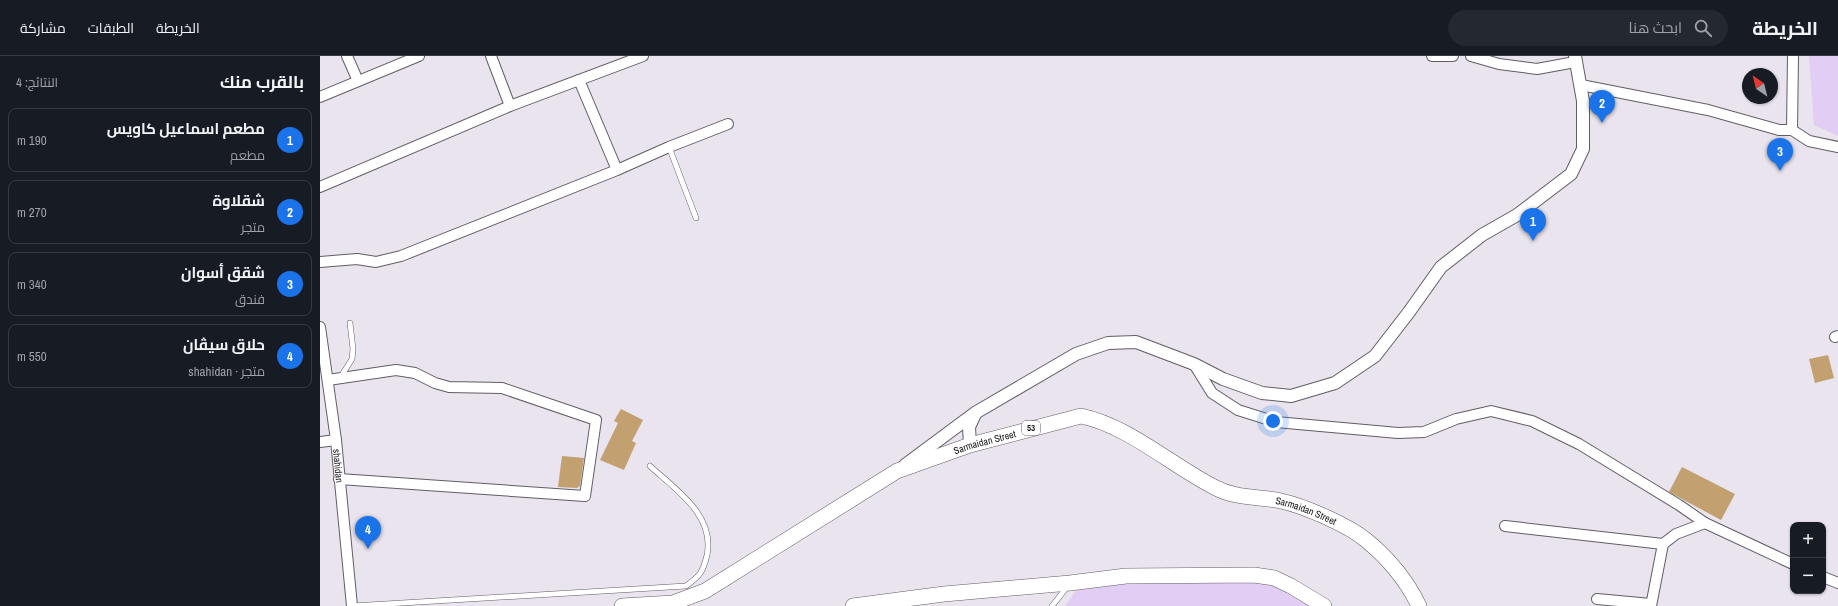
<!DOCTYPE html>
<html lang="ar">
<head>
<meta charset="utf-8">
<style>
	:root { --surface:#171b24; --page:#242831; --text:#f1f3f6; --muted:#9ea1a6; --line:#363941; --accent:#1a73e8 }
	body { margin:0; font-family:"Archivo Narrow",Cairo,sans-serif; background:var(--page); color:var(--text); direction:rtl }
	.controls { position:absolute; right:12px; bottom:12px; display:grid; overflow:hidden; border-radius:8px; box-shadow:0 1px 3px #0004 }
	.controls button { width:36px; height:36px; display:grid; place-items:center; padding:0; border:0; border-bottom:1px solid var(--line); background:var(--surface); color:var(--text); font:20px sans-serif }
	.compass { position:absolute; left:1422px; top:12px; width:36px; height:36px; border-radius:50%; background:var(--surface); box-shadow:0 1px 3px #0004; rotate:325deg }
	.you { position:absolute; left:953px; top:365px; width:14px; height:14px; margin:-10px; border:3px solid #fff; border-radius:50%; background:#1a73e8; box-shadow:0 0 0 6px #1a73e833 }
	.badge { display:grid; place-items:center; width:26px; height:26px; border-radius:50%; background:var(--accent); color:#fff; font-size:13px; font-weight:700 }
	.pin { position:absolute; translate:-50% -33px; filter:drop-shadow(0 1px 2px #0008) }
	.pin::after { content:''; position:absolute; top:21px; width:14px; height:12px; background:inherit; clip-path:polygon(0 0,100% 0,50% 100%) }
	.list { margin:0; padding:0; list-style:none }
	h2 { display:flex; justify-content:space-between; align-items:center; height:52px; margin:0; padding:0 16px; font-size:17px }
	h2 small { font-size:13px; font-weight:400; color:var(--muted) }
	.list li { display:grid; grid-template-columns:26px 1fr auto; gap:12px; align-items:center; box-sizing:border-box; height:64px; margin:0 8px 8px; padding:0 8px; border:1px solid var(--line); border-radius:8px }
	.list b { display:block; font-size:15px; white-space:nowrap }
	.list p { margin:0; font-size:13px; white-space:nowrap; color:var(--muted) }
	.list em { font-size:13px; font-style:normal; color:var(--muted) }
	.icon { flex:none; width:22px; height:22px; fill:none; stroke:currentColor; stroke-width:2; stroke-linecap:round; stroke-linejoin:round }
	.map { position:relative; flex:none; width:1518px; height:550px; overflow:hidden; direction:ltr }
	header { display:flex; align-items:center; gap:24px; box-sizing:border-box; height:56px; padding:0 20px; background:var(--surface); border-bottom:1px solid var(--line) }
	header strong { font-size:19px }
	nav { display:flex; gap:22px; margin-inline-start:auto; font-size:14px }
	.search { width:280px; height:36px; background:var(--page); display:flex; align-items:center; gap:10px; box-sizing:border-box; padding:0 14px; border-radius:22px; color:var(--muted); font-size:15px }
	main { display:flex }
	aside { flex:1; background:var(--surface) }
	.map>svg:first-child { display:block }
	.green { fill:#e2cef4 }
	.building { fill:#c3a070 }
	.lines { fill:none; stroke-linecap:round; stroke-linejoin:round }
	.service-casing { stroke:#615d65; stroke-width:6 }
	.minor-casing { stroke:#615d65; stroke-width:12 }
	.tertiary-casing { stroke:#615d65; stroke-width:14 }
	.primary-casing { stroke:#615d65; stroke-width:16 }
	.service { stroke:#fff; stroke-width:5 }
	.minor { stroke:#fff; stroke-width:10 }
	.tertiary { stroke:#fff; stroke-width:12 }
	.primary { stroke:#fff; stroke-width:15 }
	.labels { text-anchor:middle; stroke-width:4; stroke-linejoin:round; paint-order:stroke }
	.shield { fill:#fff; stroke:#5d5d5f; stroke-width:1 }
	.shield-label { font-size:9px; font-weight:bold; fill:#18171a }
	.street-label { font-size:10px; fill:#18171a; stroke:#fff }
</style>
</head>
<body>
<header>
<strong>الخريطة</strong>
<div class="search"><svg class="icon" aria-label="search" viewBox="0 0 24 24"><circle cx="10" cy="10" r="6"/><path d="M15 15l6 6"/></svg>ابحث هنا</div>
<nav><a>الخريطة</a><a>الطبقات</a><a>مشاركة</a></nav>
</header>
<main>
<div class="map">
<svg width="1518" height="550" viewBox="0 0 1518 550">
	<rect width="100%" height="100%" fill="#e9e4ee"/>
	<!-- green -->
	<g class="green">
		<path d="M1489,0H1518V80L1494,69Z"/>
		<path d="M855,522L954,524L996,550H745L757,533Z"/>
	</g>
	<!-- building -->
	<g class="building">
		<path d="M1508,299L1514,322L1495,327L1489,303Z"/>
		<path d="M301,353L323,364L312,385L316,387L304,414L280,404L298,367L294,365Z"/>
		<path d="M242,400L264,402L260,430L257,432L238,431Z"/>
		<path d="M1362,411L1415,438L1401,464L1349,436Z"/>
	</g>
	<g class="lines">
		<!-- service casing -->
		<g class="service-casing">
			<g id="service">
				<path d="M349,91L376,162"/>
				<path d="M20,322L32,303L33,293L30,267"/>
				<path d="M32,550L366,530C380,520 383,516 387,499C395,459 356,434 330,410"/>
				<path d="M732,550L747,531"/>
			</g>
		</g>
		<!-- minor casing -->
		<g class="minor-casing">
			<g id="minor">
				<path d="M27,0L38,25"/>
				<path d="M171,0L190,50"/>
				<path d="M1112,0H1133"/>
				<path d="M1151,0L1179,8L1217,13L1255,6"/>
				<path d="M259,24L297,114L349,91L408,68"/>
				<path d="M1261,29L1388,54L1459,74H1472L1489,85L1518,91"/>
				<path d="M0,41L99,0"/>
				<path d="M1472,74L1473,0"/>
				<path d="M0,131L190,50L323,0"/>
				<path d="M0,206L37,203L56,206L81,200L297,114"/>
				<path id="s1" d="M0,271L16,384L32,550"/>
				<path d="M1515,281L1518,280"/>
				<path d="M874,308L892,337L918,354L956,366L1078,377L1104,376L1136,363L1171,355L1212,365L1259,388L1359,449L1385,467L1473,508"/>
				<path d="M8,324L76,314L95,317L115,327L129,331L182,332L276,364L265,440L19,423"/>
				<path d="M0,386L16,384"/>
				<path d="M1185,470L1343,488"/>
				<path d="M1503,521L1518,527"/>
				<path d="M1277,543L1331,548"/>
				<path d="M1331,550L1343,488L1356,478L1385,467"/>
			</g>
		</g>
		<!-- tertiary casing -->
		<g class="tertiary-casing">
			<g id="tertiary">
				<path d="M650,389L649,371L655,358"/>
				<path d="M585,409L655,357L756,298L788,287L816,286L874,308L903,323L942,337L971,340L1015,327L1055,300L1089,256L1121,211L1162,179L1197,159L1251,118L1263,93V45L1255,0"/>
			</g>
		</g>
		<!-- primary casing -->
		<g class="primary-casing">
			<g id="primary">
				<path id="s2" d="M302,550L353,547L385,535L577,415L650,389L761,360C809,370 852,410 896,432C917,443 939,440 961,445C984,450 1028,469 1046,484C1068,502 1087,525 1099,550"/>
				<path d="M533,550L624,538L750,527L806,520L934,519L954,522L971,530L1004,550"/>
			</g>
		</g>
		<!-- service -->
		<use href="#service" class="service"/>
		<!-- minor -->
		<use href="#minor" class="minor"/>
		<!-- tertiary -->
		<use href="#tertiary" class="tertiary"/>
		<!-- primary -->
		<use href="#primary" class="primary"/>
	</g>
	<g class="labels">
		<!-- shield labels -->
		<rect class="shield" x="702" y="365" width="18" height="14" rx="3"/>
		<g class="shield-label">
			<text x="711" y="375">53</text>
		</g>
		<!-- street labels -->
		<g class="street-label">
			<text dy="4" stroke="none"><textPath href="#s2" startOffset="404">Sarmaidan Street</textPath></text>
			<text dy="4" stroke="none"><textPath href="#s1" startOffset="140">shahidan</textPath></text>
			<text dy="4" stroke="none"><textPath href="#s2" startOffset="751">Sarmaidan Street</textPath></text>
		</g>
	</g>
</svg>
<div class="controls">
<button>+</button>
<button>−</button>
</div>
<svg class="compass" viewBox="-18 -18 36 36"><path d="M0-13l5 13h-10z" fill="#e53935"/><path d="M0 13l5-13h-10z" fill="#9ea1a6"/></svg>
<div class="you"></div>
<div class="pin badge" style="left:1213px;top:185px">1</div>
<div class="pin badge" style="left:1282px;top:67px">2</div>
<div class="pin badge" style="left:1460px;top:115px">3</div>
<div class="pin badge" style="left:48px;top:493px">4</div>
</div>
<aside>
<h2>بالقرب منك<small>النتائج: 4</small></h2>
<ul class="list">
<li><span class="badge">1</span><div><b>مطعم اسماعیل کاویس</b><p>مطعم</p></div><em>190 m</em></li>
<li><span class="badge">2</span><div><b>شقلاوة</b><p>متجر</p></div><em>270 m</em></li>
<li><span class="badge">3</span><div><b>شقق أسوان</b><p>فندق</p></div><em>340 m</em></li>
<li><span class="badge">4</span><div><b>حلاق سیڤان</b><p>متجر · shahidan</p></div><em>550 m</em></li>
</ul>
</aside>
</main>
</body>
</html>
